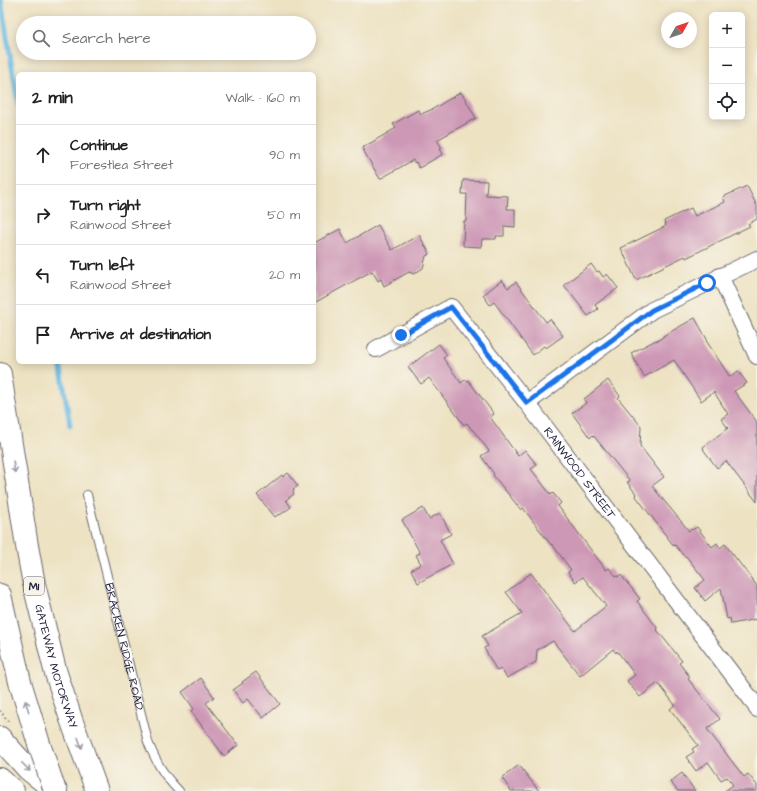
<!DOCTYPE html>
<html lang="en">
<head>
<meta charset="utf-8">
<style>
	:root { --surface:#fff; --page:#f6f6f6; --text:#202124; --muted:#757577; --line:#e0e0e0 }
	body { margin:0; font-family:"Architects Daughter",sans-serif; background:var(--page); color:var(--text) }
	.controls { position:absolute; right:12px; top:12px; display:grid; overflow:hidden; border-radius:6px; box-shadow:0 2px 10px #0003 }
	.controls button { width:36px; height:36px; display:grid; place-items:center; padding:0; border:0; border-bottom:1px solid var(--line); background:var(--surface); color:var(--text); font:20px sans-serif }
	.compass { position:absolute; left:661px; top:12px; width:36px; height:36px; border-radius:50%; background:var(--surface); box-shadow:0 2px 10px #0003; rotate:50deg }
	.stop { position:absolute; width:12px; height:12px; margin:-9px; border:3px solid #1a73e8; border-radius:50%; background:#fff }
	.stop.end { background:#1a73e8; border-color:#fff; box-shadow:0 1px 4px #0008 }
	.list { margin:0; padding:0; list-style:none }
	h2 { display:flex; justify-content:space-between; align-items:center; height:52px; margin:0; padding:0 16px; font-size:17px }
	h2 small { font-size:13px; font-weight:400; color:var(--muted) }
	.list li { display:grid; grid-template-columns:26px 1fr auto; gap:12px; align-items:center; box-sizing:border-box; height:60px; padding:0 16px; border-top:1px solid var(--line) }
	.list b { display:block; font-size:15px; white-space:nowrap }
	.list p { margin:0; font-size:13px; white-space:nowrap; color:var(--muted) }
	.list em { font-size:13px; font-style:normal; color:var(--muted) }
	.icon { flex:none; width:22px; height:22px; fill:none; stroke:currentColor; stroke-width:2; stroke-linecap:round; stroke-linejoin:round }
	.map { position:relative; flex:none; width:757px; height:791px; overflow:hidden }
	.search { position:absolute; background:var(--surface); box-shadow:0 2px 10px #0003; left:16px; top:16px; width:300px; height:44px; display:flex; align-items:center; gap:10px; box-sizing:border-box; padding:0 14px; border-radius:22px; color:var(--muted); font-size:15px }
	.panel { position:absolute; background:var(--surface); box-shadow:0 2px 10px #0003; left:16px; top:72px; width:300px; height:292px; border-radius:6px }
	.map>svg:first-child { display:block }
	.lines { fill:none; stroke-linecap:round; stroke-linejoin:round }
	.stream { stroke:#66b8e2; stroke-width:5 }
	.building { fill:#cd98b6 }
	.lane-casing { stroke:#69656a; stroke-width:10 }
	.street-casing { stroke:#69656a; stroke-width:18 }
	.primary-casing { stroke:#69656a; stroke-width:24 }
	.highway-casing { stroke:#69656a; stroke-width:24 }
	.path { stroke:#69656a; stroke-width:2.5; stroke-dasharray:1 3; stroke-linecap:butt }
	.lane { stroke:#fff; stroke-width:8 }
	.street { stroke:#fff; stroke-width:16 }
	.primary { stroke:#fff; stroke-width:22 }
	.highway { stroke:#fff; stroke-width:22 }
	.highway-bridge-casing { stroke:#69656a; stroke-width:24; stroke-linecap:butt }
	.highway-bridge { stroke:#fff; stroke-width:22 }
	.oneway { stroke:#9c9ca7 }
	.route { stroke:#1a73e8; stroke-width:5 }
	.labels { text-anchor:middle; stroke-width:3; stroke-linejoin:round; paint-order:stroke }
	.shield { fill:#f7f3e8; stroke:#62616f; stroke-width:1 }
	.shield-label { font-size:11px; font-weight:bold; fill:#22223b }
	.street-label { font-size:12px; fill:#22223b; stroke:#f7f3e8 }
</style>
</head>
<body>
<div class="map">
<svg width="757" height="791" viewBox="0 0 757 791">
	<rect width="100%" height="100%" fill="#f7f3e8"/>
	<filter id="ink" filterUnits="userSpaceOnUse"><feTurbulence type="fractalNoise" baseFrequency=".025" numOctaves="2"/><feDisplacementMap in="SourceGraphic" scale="8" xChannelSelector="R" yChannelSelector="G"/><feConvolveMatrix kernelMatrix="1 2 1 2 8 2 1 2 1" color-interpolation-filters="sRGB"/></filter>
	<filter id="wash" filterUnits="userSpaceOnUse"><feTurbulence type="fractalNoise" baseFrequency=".012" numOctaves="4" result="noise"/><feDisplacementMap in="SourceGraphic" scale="16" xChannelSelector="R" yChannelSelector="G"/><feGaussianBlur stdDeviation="0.9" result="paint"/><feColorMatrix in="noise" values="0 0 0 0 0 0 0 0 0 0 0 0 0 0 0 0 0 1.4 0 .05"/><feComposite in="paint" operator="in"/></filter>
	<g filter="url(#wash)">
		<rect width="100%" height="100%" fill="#ede2c2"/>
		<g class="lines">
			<!-- stream -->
			<g class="stream">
				<path d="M1,0L18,104"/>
				<path d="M60,362L70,425"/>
			</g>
		</g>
		<g id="blocks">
			<!-- building -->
			<g class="building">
				<path d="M461,92L476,118L437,140L442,148L440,149L443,154L419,168L416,162L415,163L413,160L380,179L362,148L396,128L393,124L418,110L421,114L433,109Z"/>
				<path d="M463,180L487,181L486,195L508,196L507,209H515V227L504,226V236H496V239H482L481,247L463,246L464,221H466L467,194H462Z"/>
				<path d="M747,186L757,206V219L748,224L750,226L686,258L685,256L636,280L621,248L666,226L664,221L691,208L695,216L725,202L723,197Z"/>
				<path d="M378,225L392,250L419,235L430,254L426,256L423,268L414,274L409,272L384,286L381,279L378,281L372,271L314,303V243L340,229L347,243Z"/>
				<path d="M591,264L597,272L599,271L603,277L607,274L618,288L595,305L598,309L588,316L564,285Z"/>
				<path d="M502,280L508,288L516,282L546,322L550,319L563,336L546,348L544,346L533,355L494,302L490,305L483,295Z"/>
				<path d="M695,318L708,341L707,342L730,377L738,371L747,383L734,391L757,422V502L726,461L717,468L703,449H704L703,447L728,428L721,419L728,414L714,392L701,401L674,360L644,377L631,353L656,340L657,341L663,337V336Z"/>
				<path d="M439,344L447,355L443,358L461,383L465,380L467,381L468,380L494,414L490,417L518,456L525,450L537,465L531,469L551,495L553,493L561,503L558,506L606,570L609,568L617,577L621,575L640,599L637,601L658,629L657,630L682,661L679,663L690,677L688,679L720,719L707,729L744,777L748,774L757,785V791H725L733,785L727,777L721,780L708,762L696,771L686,757L694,752L692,749L698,745L670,709L675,705L658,683L640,697L627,681L635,675L617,651L616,653L613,649L580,676L553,641L537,650L536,662L507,678L501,669L497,671L484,648L488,646L482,636L522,613L506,592L531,573L575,631L606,606L583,577L575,582L568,572L571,570L552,544L551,545L523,508L521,510L493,475L494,474L481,456L489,451L473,430H472L467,423L464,425L429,378L421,384L408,367Z"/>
				<path d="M608,380L620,396L618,398L641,426L640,446L664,477L652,486L689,531L691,529L692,530L697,527L712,547L717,543L720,548L725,544L757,586V619L731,624L730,618L727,619L721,588L705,601L695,588L705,580L686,556L685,557L675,545L674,546L635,495L636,494L627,482L630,481L593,435L590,438L572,413L586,403L584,399Z"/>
				<path d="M288,473L298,486L293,489L294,490L293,492L294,494L286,500L291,507L280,515L279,514L275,517L257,495L282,475L283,477Z"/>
				<path d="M423,508L429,519L440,513L451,534L440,540L453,564L418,583L411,570L421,564L416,555L420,553L402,520Z"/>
				<path d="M256,672L280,704L263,718L248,699L243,703L233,690L243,683L242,682Z"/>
				<path d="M201,678L214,697L206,703L238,745L224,756L191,711L194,709L182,692Z"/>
				<path d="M519,765L539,791H511L502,778Z"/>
				<path d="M682,773L695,791H678L670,782Z"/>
			</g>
		</g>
	</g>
	<g filter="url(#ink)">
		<use href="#blocks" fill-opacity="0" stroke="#69656a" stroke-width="1"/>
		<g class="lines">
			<!-- lane casing -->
			<g class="lane-casing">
				<g id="lane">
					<path id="s1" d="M87,495L148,742C156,762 164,776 179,791"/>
				</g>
			</g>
			<!-- street casing -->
			<g class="street-casing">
				<g id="street">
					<path d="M720,276L757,356"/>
					<path id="s2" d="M376,349L451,307L527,403L754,703L757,709"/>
					<path d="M527,403L652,310L757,259"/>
				</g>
			</g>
			<!-- primary casing -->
			<g class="primary-casing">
				<g id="primary">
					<path d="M0,738L28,769L56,791"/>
					<path d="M0,779L13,791"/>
				</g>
			</g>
			<!-- highway casing -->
			<g class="highway-casing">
				<g id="highway">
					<path id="s3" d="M0,374L27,546L34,584L55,670L71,719L97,791"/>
					<path d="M0,595L20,682L39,744"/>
				</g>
			</g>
			<!-- path -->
			<path class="path" d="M0,711L8,721"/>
			<!-- lane -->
			<use href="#lane" class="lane"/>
			<!-- street -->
			<use href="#street" class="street"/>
			<!-- primary -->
			<use href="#primary" class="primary"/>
			<!-- highway -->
			<use href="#highway" class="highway"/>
			<!-- highway-bridge casing -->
			<g class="highway-bridge-casing">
				<path id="highway-bridge" d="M39,744L55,791"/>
			</g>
			<!-- highway-bridge -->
			<use href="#highway-bridge" class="highway-bridge"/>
		</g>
		<!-- one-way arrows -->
		<defs><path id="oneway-shaft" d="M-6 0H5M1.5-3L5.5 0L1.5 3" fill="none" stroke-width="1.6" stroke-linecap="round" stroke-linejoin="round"/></defs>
		<g class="oneway">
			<use href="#oneway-shaft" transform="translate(14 467) rotate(81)"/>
			<use href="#oneway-shaft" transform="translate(27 706) rotate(-107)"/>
			<use href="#oneway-shaft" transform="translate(80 743) rotate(71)"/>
			<use href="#oneway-shaft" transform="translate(26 767) rotate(45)"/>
		</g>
	</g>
	<g class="lines" filter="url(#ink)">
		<!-- route -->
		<path class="route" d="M401,335L451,307L527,403L652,310L707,283"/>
	</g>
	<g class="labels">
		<!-- shield labels -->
		<rect class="shield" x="24" y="577" width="20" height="18" rx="3"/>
		<g class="shield-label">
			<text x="34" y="590">M1</text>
		</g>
		<!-- street labels -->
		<g class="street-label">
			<text dy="4" stroke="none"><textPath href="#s2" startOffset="296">RAINWOOD STREET</textPath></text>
			<text dy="4" stroke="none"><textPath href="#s1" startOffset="156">BRACKEN RIDGE ROAD</textPath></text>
			<text dy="4" stroke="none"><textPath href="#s3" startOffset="298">GATEWAY MOTORWAY</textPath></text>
		</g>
	</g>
</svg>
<div class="controls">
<button>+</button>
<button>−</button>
<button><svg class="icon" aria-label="locate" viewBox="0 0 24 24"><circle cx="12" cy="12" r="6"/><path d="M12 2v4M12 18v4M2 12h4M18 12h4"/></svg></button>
</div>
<svg class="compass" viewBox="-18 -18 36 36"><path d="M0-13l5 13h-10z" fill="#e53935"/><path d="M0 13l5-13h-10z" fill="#757577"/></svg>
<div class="stop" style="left:707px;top:283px"></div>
<div class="stop end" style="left:401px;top:335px"></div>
<div class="search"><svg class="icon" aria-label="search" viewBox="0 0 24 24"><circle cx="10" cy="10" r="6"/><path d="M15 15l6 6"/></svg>Search here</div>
<section class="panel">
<h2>2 min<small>Walk · 160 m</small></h2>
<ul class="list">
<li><svg class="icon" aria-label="ahead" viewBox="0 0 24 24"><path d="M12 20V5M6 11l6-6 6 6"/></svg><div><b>Continue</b><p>Forestlea Street</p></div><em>90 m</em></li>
<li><svg class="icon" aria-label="right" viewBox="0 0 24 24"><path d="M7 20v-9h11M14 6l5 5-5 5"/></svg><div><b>Turn right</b><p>Rainwood Street</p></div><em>50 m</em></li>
<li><svg class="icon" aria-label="left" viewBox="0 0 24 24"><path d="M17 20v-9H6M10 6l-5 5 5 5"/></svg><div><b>Turn left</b><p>Rainwood Street</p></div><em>20 m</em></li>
<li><svg class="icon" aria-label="arrive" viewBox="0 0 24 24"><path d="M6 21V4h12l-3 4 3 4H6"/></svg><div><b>Arrive at destination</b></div></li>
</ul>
</section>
</div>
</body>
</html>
